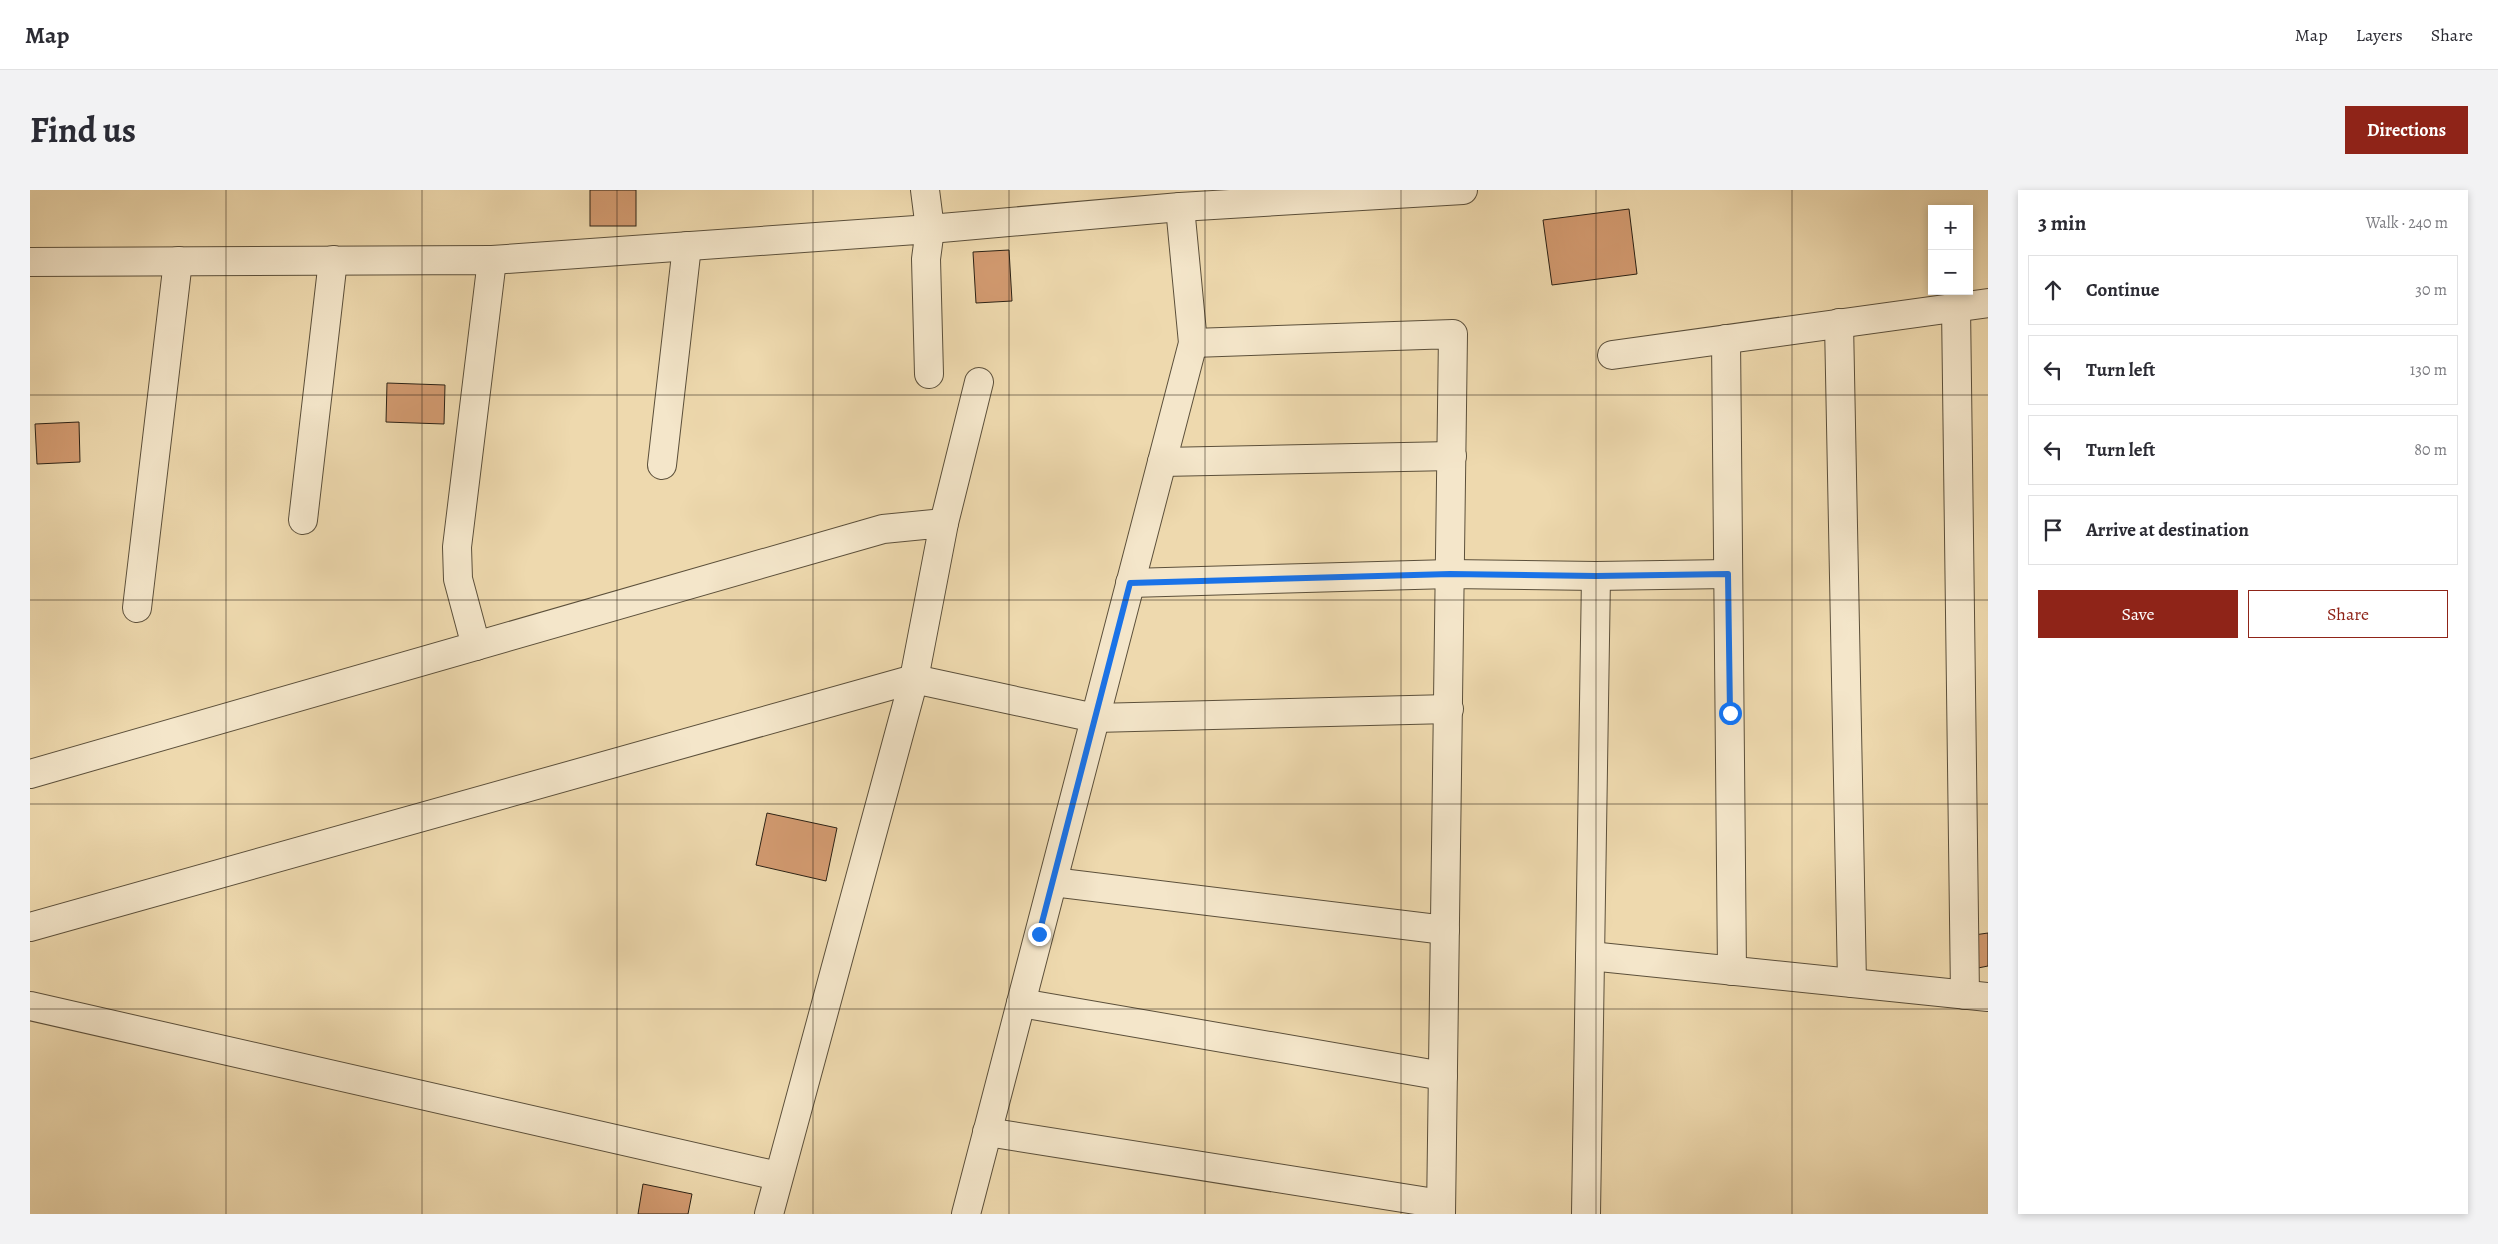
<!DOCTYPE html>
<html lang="en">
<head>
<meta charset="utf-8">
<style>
	:root { --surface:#fff; --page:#f2f2f3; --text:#2b2b33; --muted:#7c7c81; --line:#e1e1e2; --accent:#8f2418 }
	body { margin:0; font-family:Alegreya,serif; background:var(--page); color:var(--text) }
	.controls { position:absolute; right:15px; top:15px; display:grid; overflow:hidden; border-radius:0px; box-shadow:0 2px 8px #0003 }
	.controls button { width:45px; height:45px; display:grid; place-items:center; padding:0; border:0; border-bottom:1px solid var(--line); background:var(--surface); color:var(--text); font:25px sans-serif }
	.stop { position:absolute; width:15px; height:15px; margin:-11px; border:4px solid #1a73e8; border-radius:50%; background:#fff }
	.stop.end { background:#1a73e8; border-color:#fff; box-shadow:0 1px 5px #0008 }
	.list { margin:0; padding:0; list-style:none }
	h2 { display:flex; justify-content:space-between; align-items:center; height:65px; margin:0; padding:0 20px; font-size:21px }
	h2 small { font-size:16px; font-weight:400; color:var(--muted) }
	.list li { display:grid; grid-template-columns:32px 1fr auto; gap:15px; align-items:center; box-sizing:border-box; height:70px; margin:0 10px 10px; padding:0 10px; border:1px solid var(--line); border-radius:0px }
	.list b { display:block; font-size:19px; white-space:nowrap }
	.list em { font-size:16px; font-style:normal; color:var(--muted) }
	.actions { display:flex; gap:10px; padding:15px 20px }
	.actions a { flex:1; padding:11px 0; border:1px solid var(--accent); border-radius:0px; text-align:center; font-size:18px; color:var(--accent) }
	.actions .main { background:var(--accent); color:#fff }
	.icon { flex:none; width:28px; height:28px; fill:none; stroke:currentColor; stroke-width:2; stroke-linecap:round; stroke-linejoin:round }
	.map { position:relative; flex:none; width:1958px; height:1024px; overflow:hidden; border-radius:0px }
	header { display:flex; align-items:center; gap:30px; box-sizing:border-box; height:70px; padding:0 25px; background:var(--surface); border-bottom:1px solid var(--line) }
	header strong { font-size:24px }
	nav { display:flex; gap:28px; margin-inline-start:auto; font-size:18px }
	.intro { display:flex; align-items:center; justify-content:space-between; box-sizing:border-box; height:120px; padding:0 30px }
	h1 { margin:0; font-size:35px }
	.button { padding:12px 22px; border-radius:0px; background:var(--accent); color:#fff; font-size:18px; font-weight:700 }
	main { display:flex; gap:30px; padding:0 30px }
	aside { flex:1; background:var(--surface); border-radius:0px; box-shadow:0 2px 8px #0003 }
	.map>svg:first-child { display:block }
	.building { fill:#d29a70; stroke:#2c2215 }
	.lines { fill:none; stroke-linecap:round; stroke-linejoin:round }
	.minor-casing { stroke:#5c503b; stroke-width:30 }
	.minor { stroke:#f4e6ca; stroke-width:28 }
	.route { stroke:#1a73e8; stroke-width:6 }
	.grid { fill:none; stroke:#2c2215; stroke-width:1; stroke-opacity:0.55 }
</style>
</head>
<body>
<header>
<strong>Map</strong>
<nav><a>Map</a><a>Layers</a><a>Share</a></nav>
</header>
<div class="intro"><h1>Find us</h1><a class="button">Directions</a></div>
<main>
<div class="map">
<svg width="1958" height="1024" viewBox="0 0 1958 1024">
	<rect width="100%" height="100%" fill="#eed9ae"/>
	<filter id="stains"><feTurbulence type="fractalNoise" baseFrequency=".004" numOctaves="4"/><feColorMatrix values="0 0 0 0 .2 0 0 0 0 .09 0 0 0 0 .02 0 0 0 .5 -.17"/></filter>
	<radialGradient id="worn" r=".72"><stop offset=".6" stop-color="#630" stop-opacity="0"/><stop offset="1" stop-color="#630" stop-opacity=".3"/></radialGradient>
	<!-- building -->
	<g class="building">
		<rect x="560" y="0" width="46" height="36"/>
		<path d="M1599,19L1607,84L1522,95L1513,30Z"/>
		<path d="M979,60L982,111L946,113L943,62Z"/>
		<path d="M357,193L415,195L414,234L356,232Z"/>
		<path d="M49,232L50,272L7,274L5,234Z"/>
		<path d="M737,623L807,638L796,691L726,675Z"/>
		<path d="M1958,743V776L1948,778L1944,745Z"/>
		<path d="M613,994L662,1004L658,1024H608Z"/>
	</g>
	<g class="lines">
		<!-- minor casing -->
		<g class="minor-casing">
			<g id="minor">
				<path d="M895,0L900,39L1150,17L1433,0"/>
				<path d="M462,70L900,39L896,69L899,184"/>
				<path d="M0,72L462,70L427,357L428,389L446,456"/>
				<path d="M1926,117L1935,805"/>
				<path d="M1809,133L1822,793"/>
				<path d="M1696,149L1702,781"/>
				<path d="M1163,153L1423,144L1411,1024"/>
				<path d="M1582,165L1958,113"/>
				<path d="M1132,272L1422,266"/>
				<path d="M632,275L657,56"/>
				<path d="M273,330L303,70"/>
				<path d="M914,333L949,192"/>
				<path d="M1100,393L1420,384L1566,386L1698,384"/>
				<path d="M107,418L148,71"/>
				<path d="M0,584L853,339L914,333L884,489L739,1024"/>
				<path d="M1023,692L1415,740"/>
				<path d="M0,737L884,489L1065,528L1419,519"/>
				<path d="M1560,766L1958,807"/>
				<path d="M991,813L1413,886"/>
				<path d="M0,816L748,986"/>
				<path d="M957,942L1411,1014"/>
				<path d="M936,1024L1163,153L1150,17"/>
				<path d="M1556,1024L1566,386"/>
			</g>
		</g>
		<!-- minor -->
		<use href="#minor" class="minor"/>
	</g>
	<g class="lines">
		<!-- route -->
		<path class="route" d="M1009,744L1100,393L1420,384L1566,386L1698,384L1700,523"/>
	</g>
	<!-- grid -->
	<path class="grid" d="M196,0V1024M392,0V1024M587,0V1024M783,0V1024M979,0V1024M1175,0V1024M1371,0V1024M1566,0V1024M1762,0V1024M0,205H1958M0,410H1958M0,614H1958M0,819H1958"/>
	<rect width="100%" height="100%" filter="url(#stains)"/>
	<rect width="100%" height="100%" fill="url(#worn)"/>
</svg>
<div class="controls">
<button>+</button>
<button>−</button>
</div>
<div class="stop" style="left:1700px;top:523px"></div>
<div class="stop end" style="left:1009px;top:744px"></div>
</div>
<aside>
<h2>3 min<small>Walk · 240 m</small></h2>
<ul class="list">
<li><svg class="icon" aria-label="ahead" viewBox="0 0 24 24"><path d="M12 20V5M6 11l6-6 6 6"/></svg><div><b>Continue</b></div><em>30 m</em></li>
<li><svg class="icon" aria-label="left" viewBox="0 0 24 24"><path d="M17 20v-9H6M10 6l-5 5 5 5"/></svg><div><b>Turn left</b></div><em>130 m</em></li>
<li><svg class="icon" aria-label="left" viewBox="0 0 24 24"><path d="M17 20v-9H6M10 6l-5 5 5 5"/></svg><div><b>Turn left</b></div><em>80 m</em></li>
<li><svg class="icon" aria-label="arrive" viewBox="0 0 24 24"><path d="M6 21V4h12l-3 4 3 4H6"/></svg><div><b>Arrive at destination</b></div></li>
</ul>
<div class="actions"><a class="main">Save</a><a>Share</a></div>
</aside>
</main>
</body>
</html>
